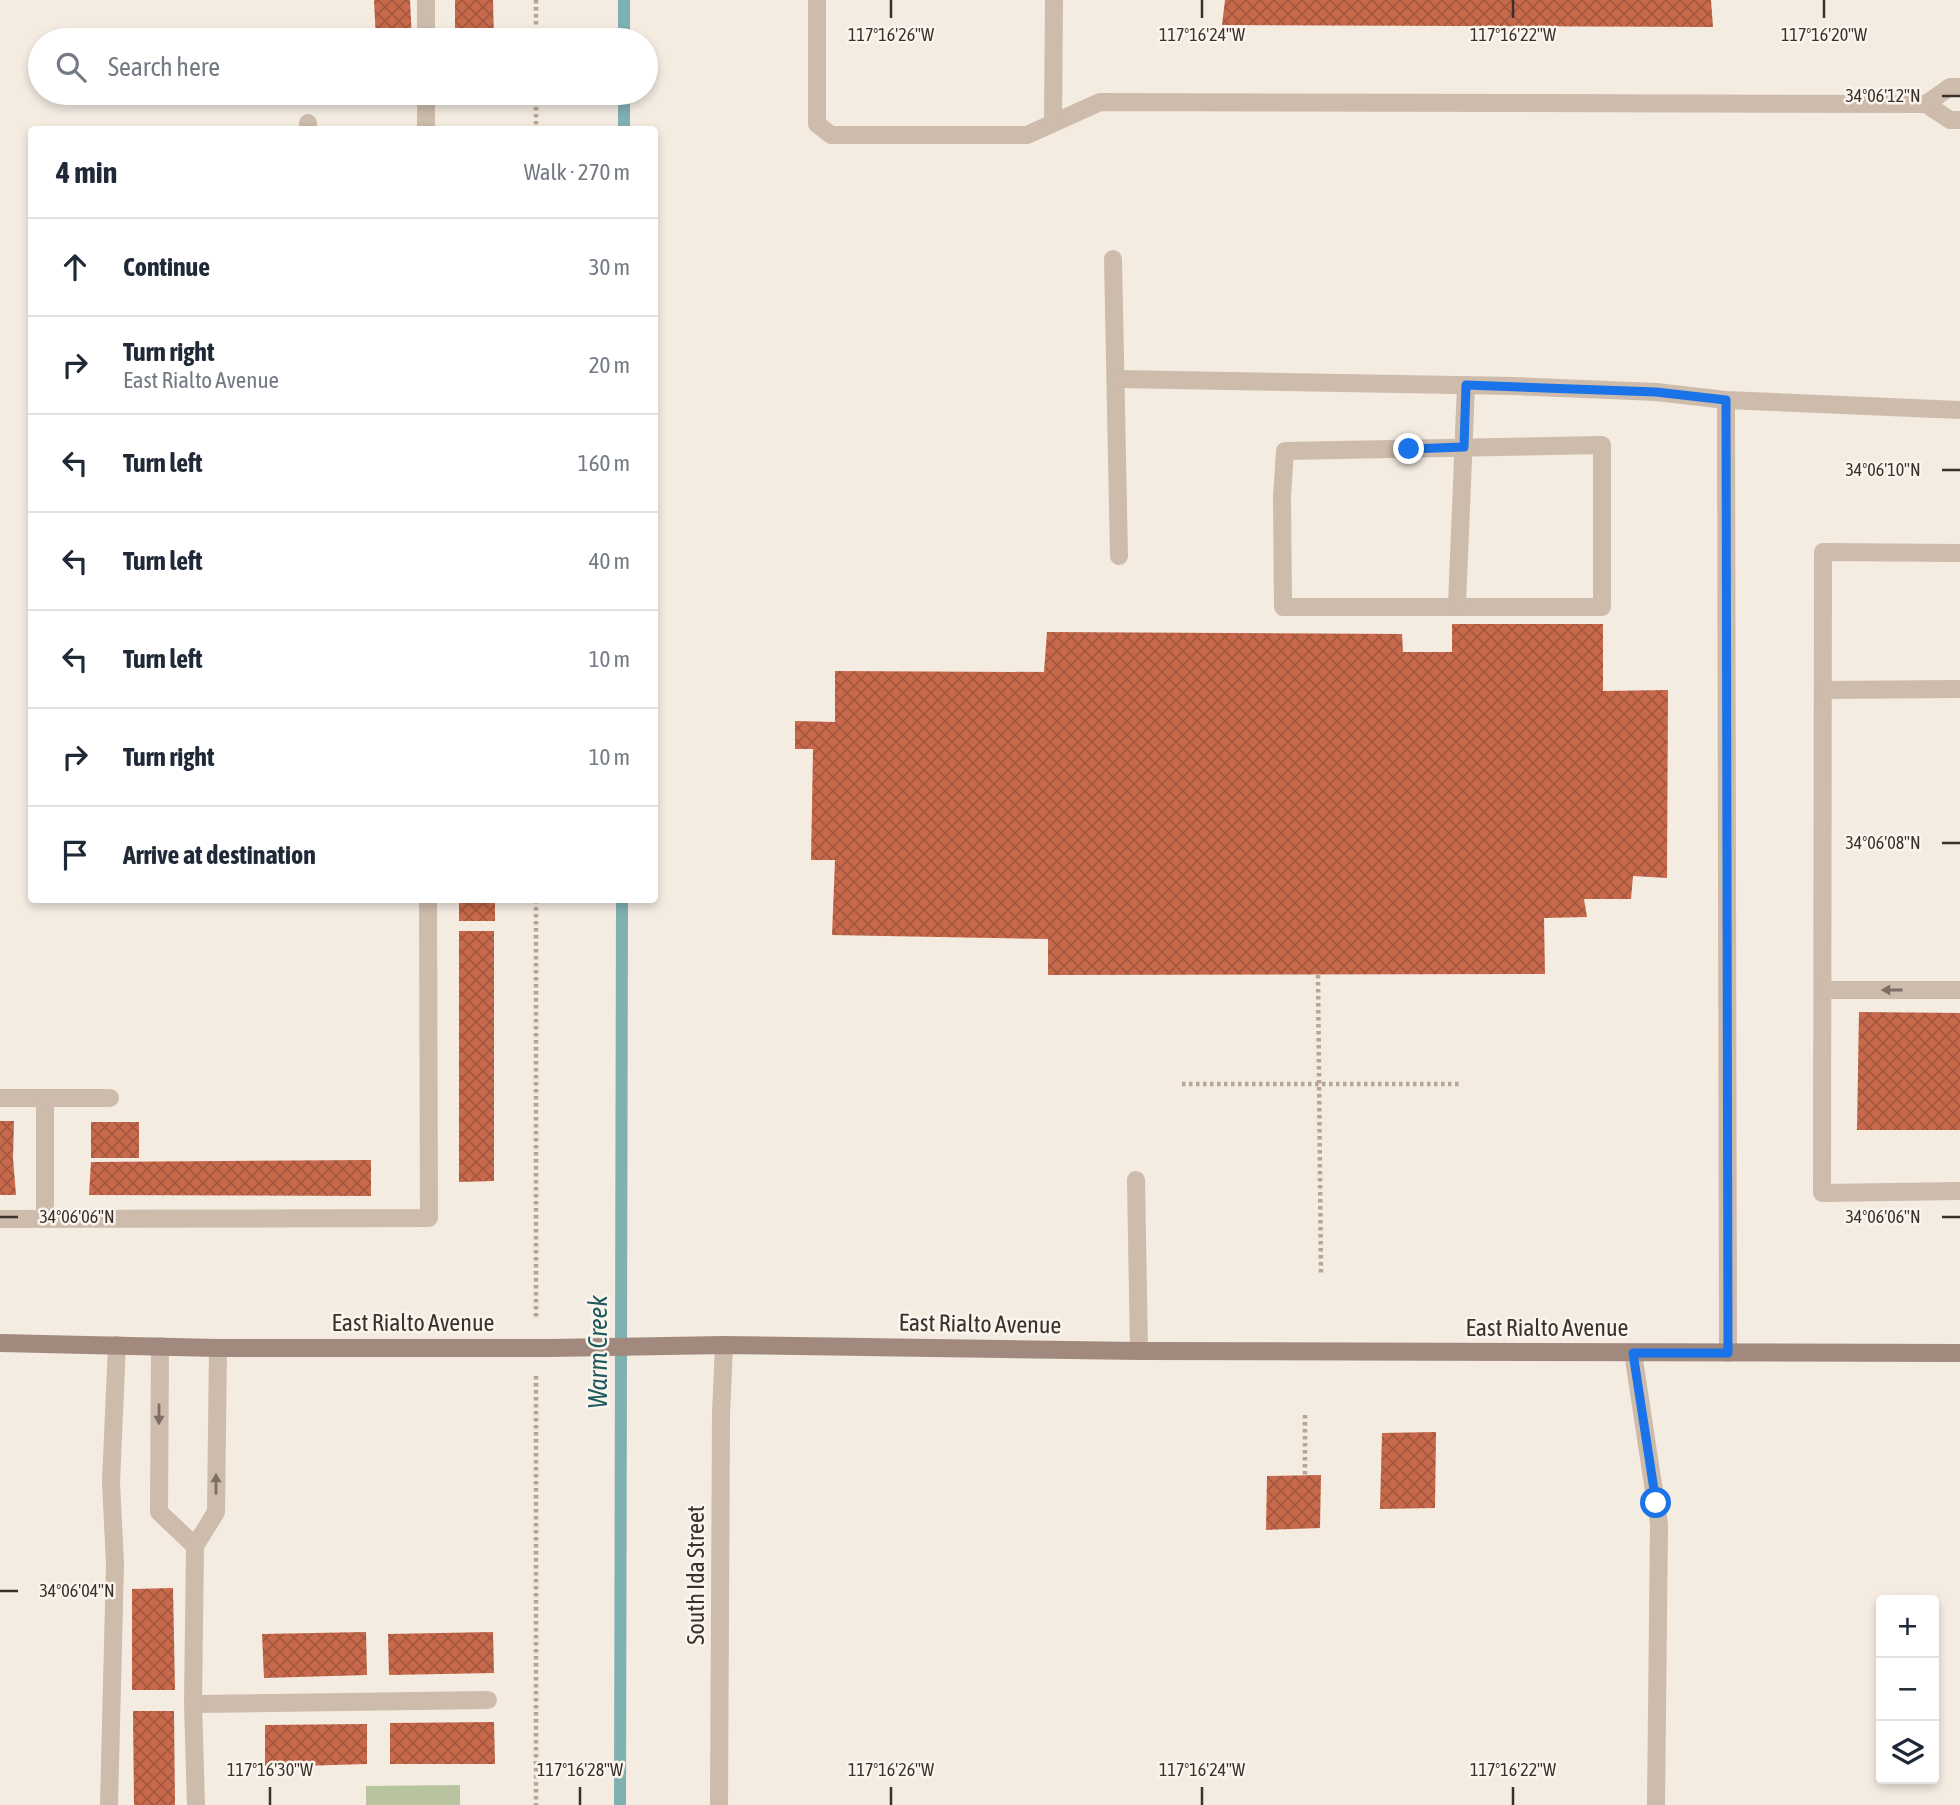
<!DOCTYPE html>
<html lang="en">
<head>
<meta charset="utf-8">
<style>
	:root { --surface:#fff; --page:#f2f2f3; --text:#1f2937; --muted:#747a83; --line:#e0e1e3 }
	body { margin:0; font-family:"Asap Condensed",sans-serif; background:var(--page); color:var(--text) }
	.controls { position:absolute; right:21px; bottom:21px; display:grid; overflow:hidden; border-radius:7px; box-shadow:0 4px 10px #0003 }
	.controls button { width:63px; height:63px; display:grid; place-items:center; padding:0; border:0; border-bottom:2px solid var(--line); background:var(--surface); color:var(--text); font:35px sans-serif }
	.stop { position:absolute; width:21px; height:21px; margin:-16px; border:5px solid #1a73e8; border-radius:50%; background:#fff }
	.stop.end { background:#1a73e8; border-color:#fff; box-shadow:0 2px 7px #0008 }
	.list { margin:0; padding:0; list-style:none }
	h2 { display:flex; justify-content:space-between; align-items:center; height:91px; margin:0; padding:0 28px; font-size:30px }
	h2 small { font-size:23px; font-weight:400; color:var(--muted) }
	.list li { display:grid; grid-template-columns:46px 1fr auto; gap:21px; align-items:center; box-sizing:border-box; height:98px; padding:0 28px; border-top:2px solid var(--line) }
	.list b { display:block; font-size:26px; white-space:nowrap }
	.list p { margin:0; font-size:23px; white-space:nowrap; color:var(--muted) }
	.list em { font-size:23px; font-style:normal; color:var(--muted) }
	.icon { flex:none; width:38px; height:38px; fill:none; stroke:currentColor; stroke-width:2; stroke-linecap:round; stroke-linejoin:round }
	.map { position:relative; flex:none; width:1960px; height:1805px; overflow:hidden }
	.search { position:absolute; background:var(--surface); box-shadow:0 4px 10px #0003; left:28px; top:28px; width:630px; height:77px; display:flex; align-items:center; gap:18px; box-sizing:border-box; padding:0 24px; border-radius:38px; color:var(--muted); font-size:26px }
	.panel { position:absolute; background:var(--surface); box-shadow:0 4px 10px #0003; left:28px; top:126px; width:630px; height:777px; border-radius:7px }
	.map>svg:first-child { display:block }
	.green { fill:#b8c4a0 }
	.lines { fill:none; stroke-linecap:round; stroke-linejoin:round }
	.stream { stroke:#7fb0b2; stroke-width:12 }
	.building { fill:url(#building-cross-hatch) }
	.path { stroke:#b9a596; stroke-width:4.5; stroke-dasharray:3.5 3.5; stroke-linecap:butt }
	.lane { stroke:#cdbbac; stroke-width:18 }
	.secondary { stroke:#a18a7d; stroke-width:18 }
	.oneway { fill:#7d6f65 }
	.route { stroke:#1a73e8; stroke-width:9 }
	.ticks { fill:none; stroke:#3b302b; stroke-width:2.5 }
	.labels { text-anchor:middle; stroke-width:5; stroke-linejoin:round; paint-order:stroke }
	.street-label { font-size:24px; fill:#3b302b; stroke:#fbf5ee }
	.water-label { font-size:26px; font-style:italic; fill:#1f5a5e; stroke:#fbf5ee }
	.ticks-label { font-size:18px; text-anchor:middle; fill:#3b302b; stroke:#fbf5ee; stroke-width:5; stroke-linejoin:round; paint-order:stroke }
</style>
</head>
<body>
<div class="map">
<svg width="1960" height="1805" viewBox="0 0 1960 1805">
	<defs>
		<pattern id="building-cross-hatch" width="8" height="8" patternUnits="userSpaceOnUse" patternTransform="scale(1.75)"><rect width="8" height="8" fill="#c8694b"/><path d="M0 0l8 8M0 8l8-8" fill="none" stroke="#a4573f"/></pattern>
	</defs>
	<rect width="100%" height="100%" fill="#f4ebe1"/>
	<!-- green -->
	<path class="green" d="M460,1785V1805H366V1786Z"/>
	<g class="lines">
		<!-- stream -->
		<g class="stream">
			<path d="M624,40V0"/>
			<path d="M624,130V93"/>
			<path d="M620,1805L622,900"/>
		</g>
	</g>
	<!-- building -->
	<g class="building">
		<path d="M374,0H410L412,40H376Z"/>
		<path d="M455,0H493L494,40H455Z"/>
		<path d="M1225,0H1711L1713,27L1222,25Z"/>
		<path d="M1452,624H1603V691L1668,690L1667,878L1633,876L1631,899H1584L1587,917L1544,918L1545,974L1048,975V939L832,935L835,860H811L813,749H795V721L835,722V671L1044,672L1047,632L1402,634L1403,652H1452Z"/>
		<rect x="459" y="900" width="36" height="21"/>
		<path d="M459,931H494V1181L459,1182Z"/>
		<path d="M1859,1012L1960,1013V1130H1857Z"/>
		<path d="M0,1121H14L13,1158L16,1195H0Z"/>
		<rect x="91" y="1122" width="48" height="36"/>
		<path d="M371,1160V1196L89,1195L91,1162Z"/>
		<path d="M1436,1432L1435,1508L1380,1509L1382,1433Z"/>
		<path d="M1321,1475L1320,1528L1266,1530L1267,1476Z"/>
		<path d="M173,1588L175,1690H132V1589Z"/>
		<path d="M366,1632L367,1675L264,1678L262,1634Z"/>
		<path d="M493,1632L494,1673L389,1675L388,1634Z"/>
		<path d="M133,1711H174L175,1805H134Z"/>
		<path d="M494,1722L495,1764H390V1723Z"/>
		<path d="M367,1724V1764L265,1767V1725Z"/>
	</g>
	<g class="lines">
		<!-- path -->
		<g class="path">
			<path d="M536,0V40"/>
			<path d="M536,93V130"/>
			<path d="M536,900V1319"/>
			<path d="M1318,975L1321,1276"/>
			<path d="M1182,1084H1461"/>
			<path d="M536,1376V1805"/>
			<path d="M1305,1415V1476"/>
		</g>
		<!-- lane -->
		<g class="lane">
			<path d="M426,0V40"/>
			<path d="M817,0V124L831,135H1027L1100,102L1926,104L1950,120H1960"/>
			<path d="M426,93V130"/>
			<path d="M1926,104L1950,87H1960"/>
			<path d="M308,123V130"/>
			<path d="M1053,123L1054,0"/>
			<path d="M1113,259L1119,556"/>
			<path d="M1117,379L1513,386L1656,392L1726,400L1960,410"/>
			<path d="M1726,400L1728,1353"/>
			<path d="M1602,445V607H1283L1282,496L1285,451Z"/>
			<path d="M1960,553L1823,552L1822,1193L1960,1191"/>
			<path d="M1457,605L1466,385"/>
			<path d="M1823,690L1960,689"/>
			<path d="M1823,990H1960"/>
			<path d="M0,1098H45V1219"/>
			<path d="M45,1098H110"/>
			<path d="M1136,1180L1139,1351"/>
			<path d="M0,1219L429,1218L428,900"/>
			<path d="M160,1346L159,1512L195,1546"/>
			<path d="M1633,1353L1659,1524L1656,1805"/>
			<path d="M193,1704L488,1700"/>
			<path d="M109,1805L115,1564L111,1482L117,1345"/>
			<path d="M196,1805L193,1704L195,1546L216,1512L218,1348"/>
			<path d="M719,1805L721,1414L724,1345"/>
		</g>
		<!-- secondary -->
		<path class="secondary" d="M0,1343L218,1348H550L724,1345L1139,1351L1960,1353"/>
	</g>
	<!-- one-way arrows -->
	<defs><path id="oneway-solid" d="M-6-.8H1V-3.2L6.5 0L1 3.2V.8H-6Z" transform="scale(1.75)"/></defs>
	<g class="oneway">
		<use href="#oneway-solid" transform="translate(1892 990) rotate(180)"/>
		<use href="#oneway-solid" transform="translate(159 1414) rotate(90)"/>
		<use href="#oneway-solid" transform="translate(216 1484) rotate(-90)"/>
	</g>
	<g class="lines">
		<!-- route -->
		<path class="route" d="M1409,449L1464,447L1466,385L1656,392L1726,400L1728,1353H1633L1656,1503"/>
	</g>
	<!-- ticks -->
	<path class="ticks" d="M891,0V18M1202,0V18M1513,0V18M1824,0V18M1942,96H1960M1942,470H1960M1942,843H1960M0,1217H18M1942,1217H1960M0,1591H18M270,1787V1805M580,1787V1805M891,1787V1805M1202,1787V1805M1513,1787V1805"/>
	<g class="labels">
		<!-- street labels -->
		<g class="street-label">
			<text x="413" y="1331">East Rialto Avenue</text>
			<text transform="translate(980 1324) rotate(1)" y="8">East Rialto Avenue</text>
			<text x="1547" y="1336">East Rialto Avenue</text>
			<text transform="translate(696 1575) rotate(-90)" y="8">South Ida Street</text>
		</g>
		<!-- water labels -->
		<g class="water-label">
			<text transform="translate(598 1352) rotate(-90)" y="9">Warm Creek</text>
		</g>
	</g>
	<g class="ticks-label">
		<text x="891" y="41">117°16'26"W</text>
		<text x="1202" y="41">117°16'24"W</text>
		<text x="1513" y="41">117°16'22"W</text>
		<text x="1824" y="41">117°16'20"W</text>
		<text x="1883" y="102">34°06'12"N</text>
		<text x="1883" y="476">34°06'10"N</text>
		<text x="1883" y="849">34°06'08"N</text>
		<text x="77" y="1223">34°06'06"N</text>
		<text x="1883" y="1223">34°06'06"N</text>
		<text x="77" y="1597">34°06'04"N</text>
		<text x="270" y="1776">117°16'30"W</text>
		<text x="580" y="1776">117°16'28"W</text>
		<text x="891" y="1776">117°16'26"W</text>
		<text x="1202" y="1776">117°16'24"W</text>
		<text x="1513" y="1776">117°16'22"W</text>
	</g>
</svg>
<div class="controls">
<button>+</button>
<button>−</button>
<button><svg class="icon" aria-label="layers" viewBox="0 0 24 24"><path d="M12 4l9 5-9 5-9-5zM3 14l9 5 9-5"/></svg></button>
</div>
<div class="stop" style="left:1656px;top:1503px"></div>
<div class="stop end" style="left:1409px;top:449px"></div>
<div class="search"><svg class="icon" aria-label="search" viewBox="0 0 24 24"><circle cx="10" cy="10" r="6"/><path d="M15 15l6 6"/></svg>Search here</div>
<section class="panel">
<h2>4 min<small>Walk · 270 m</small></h2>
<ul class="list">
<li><svg class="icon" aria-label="ahead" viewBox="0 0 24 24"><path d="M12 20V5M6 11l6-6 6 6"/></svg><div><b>Continue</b></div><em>30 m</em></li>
<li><svg class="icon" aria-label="right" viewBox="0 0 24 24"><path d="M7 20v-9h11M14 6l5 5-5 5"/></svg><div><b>Turn right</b><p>East Rialto Avenue</p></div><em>20 m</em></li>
<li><svg class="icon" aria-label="left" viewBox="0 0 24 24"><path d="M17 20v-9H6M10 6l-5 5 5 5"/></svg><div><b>Turn left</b></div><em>160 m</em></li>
<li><svg class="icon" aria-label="left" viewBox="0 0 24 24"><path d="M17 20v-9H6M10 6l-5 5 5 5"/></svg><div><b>Turn left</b></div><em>40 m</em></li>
<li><svg class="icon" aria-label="left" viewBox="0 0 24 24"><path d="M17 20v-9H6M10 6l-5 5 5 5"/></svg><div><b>Turn left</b></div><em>10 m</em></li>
<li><svg class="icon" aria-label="right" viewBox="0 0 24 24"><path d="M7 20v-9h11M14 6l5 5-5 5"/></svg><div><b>Turn right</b></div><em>10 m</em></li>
<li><svg class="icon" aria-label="arrive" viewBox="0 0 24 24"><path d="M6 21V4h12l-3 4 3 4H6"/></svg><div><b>Arrive at destination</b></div></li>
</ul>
</section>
</div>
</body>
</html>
